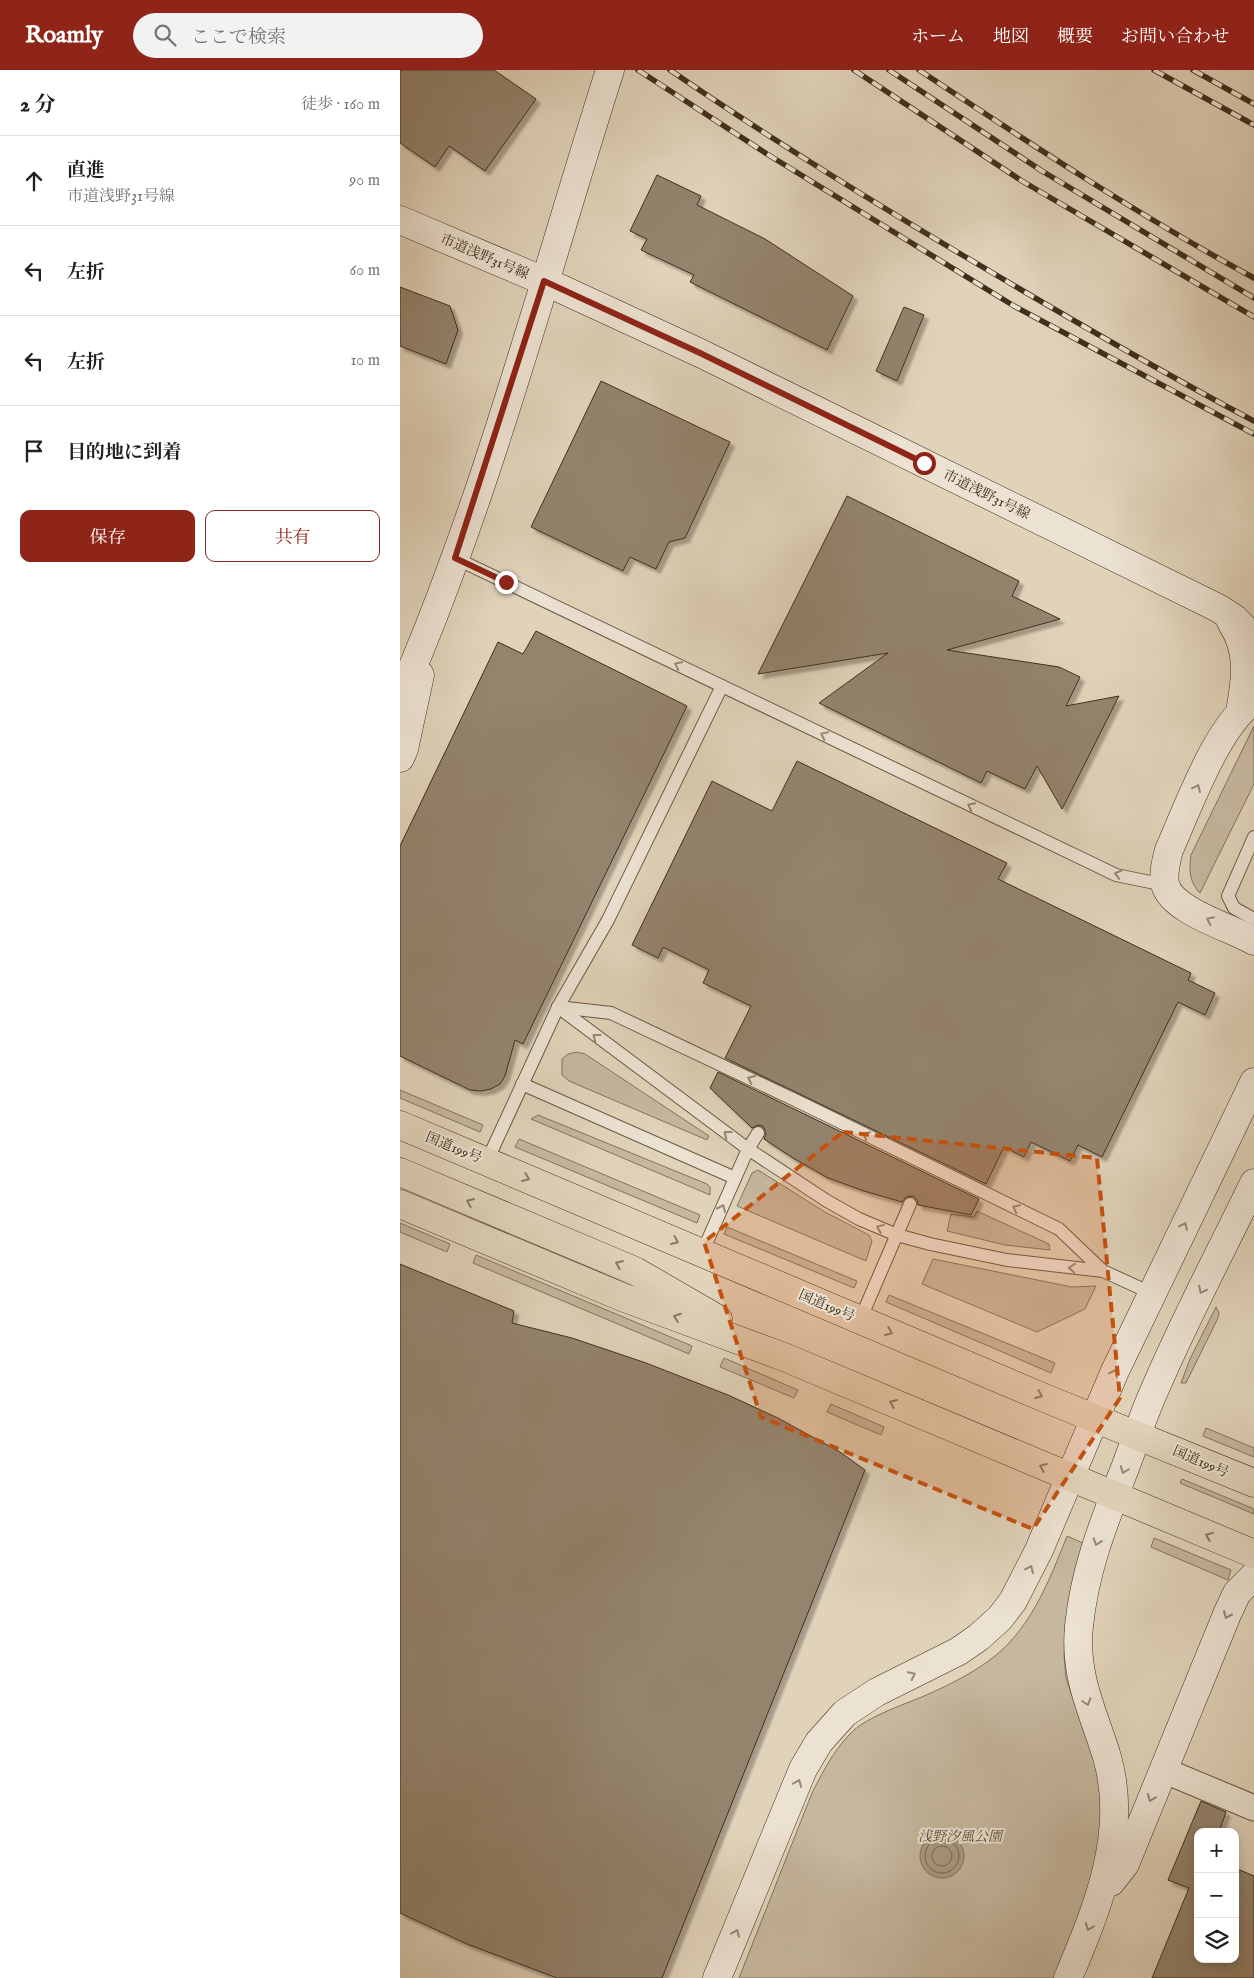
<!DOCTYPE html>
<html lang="ja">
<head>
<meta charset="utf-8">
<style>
	:root { --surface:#fff; --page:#f2f2f2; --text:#202124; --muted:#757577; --line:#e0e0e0; --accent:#8f2418 }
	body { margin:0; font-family:"IM FELL English","Noto Serif JP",serif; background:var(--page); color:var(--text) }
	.controls { position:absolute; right:15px; bottom:15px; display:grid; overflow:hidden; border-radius:10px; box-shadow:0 2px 8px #0003 }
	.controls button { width:45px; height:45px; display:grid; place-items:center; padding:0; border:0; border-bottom:1px solid var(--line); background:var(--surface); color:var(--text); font:25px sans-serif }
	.stop { position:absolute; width:15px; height:15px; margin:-11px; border:4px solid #8f2418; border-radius:50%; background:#fff }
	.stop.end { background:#8f2418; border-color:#fff; box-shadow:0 1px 5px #0008 }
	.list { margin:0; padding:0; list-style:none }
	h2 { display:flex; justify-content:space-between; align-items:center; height:65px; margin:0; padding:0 20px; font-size:21px }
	h2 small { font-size:16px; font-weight:400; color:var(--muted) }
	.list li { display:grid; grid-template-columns:32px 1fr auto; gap:15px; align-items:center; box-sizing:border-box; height:90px; padding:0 20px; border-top:1px solid var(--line) }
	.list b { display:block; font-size:19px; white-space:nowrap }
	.list p { margin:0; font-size:16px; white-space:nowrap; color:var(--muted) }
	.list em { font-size:16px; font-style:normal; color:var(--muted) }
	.actions { display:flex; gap:10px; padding:15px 20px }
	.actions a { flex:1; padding:11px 0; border:1px solid var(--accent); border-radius:10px; text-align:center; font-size:18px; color:var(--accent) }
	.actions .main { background:var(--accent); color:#fff }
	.icon { flex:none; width:28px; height:28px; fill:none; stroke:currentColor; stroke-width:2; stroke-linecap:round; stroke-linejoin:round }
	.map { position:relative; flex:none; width:854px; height:1908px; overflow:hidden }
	header { display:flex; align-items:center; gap:30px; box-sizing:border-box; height:70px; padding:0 25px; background:var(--accent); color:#fff }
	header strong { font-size:24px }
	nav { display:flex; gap:28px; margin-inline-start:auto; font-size:18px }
	.search { width:350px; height:45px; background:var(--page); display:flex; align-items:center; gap:12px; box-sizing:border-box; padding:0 18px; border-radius:28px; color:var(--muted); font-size:19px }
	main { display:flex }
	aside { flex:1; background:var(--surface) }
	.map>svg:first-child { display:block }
	.green { fill:#c6b79f; stroke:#83735d }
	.water { fill:#aa9b84; stroke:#80705a }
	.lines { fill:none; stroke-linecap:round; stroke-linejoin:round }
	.shore { stroke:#756550; stroke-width:1 }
	.building { fill:#94846e; stroke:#402f1b; filter:url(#shadow) }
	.lane-casing { stroke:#685843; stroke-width:14 }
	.street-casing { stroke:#685843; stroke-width:27 }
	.secondary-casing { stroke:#402f1b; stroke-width:29 }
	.highway-casing { stroke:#402f1b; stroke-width:29 }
	.lane { stroke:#ece2d2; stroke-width:12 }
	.street { stroke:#ece2d2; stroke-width:25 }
	.secondary { stroke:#ece2d2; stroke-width:28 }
	.highway { stroke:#e1d3ba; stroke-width:28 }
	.rail-casing { stroke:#402f1b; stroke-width:5.5 }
	.rail { stroke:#ece2d2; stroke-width:4; stroke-dasharray:11; stroke-linecap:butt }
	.oneway { stroke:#968876 }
	.oneway2 { stroke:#887963 }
	.route { stroke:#8f2418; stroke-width:6 }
	.marked { fill:#c6510f; fill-opacity:0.2; stroke:#c6510f; stroke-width:4; stroke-dasharray:10 6; stroke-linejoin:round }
	.labels { text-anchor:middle; stroke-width:4; stroke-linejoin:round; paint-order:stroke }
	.street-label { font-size:14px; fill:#402f1b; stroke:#ece2d2 }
	.park-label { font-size:14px; font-style:italic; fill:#5b4a35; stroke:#ece2d2 }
</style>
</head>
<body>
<header>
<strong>Roamly</strong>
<div class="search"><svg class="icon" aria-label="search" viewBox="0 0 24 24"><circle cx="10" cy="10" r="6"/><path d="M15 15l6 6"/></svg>ここで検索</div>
<nav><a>ホーム</a><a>地図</a><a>概要</a><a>お問い合わせ</a></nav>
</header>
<main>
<aside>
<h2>2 分<small>徒歩 · 160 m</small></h2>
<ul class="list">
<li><svg class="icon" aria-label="ahead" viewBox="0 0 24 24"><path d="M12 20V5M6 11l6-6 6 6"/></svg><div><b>直進</b><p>市道浅野31号線</p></div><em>90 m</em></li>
<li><svg class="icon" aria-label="left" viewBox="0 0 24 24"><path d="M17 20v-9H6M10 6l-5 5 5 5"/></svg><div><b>左折</b></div><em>60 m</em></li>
<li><svg class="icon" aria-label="left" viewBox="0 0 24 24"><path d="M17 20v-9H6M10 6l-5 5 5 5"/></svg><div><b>左折</b></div><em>10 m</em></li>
<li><svg class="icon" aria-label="arrive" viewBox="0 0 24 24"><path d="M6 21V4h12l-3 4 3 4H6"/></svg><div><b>目的地に到着</b></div></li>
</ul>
<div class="actions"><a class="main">保存</a><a>共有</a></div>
</aside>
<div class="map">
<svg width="854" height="1908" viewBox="0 0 854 1908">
	<defs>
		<filter id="shadow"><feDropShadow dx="4.5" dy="4.5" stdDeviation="1" flood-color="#0004"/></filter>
	</defs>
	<rect width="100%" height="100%" fill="#e1d3ba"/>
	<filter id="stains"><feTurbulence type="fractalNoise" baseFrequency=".004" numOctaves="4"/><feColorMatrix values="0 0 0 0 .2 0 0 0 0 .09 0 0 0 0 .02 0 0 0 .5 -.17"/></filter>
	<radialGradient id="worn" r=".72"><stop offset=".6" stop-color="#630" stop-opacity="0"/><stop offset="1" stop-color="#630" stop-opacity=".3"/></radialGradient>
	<!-- green -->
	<g class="green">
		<path d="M854,656V714L800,823C789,812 789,799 791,785Z"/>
		<path d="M177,982L185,984L309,1066L307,1070L169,1011L162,1005V989L168,984Z"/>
		<path d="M0,1020L83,1055L80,1062L0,1028Z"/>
		<path d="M138,1045L307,1114L310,1117V1125L131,1049Z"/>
		<path d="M119,1069L300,1145L297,1153L115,1077Z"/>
		<path d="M358,1100L425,1142L469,1165L472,1171L466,1191L337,1136L352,1103Z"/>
		<path d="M577,1141L649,1174L650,1180L605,1175L547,1161L551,1144L574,1147Z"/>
		<path d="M0,1153L50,1174L47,1182L0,1162Z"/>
		<path d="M327,1157L457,1211L454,1218L324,1164Z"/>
		<path d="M76,1185L292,1276L289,1284L73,1193Z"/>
		<path d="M533,1189L672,1217L696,1216L685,1239L637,1262L522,1214Z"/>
		<path d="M489,1225L655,1293L651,1303L486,1232Z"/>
		<path d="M816,1237L819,1243L818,1248L786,1313H781L790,1289Z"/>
		<path d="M324,1288L398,1320L394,1328L320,1297Z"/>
		<path d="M431,1334L484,1357L481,1365L427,1342Z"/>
		<path d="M806,1358L854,1378V1387L803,1366Z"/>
		<path d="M782,1409L854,1439V1444L780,1413Z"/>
		<path d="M667,1466L685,1474L665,1559L664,1585L666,1608L697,1698L706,1746L694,1814L654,1908H339L412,1723C422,1703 433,1682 449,1665C467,1645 508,1634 533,1622C555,1612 576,1601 595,1586C632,1556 650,1509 667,1466Z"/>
		<path d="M754,1468L831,1500L828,1510L751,1477Z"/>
	</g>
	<!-- water -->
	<circle class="water" cx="542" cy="1786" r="22"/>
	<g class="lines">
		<!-- shore -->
		<g class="shore">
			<circle cx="542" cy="1786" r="17"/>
			<circle cx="542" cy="1786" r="10"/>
		</g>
	</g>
	<!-- building -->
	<g class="building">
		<path d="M0,0H94L136,29L85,101L49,76L35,97L0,73Z"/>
		<path d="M257,105L301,126L297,135L365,169L453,226L427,280L290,212L294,205L241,180L247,169L230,161Z"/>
		<path d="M0,217L50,236L58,260L46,294L0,276Z"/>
		<path d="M504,237L524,245L497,311L476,301Z"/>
		<path d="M201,311L330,372L285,468L269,472L256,499L230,487L223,501L131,457Z"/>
		<path d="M447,426L619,511L612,526L660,549L547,580L659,597L680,607L666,636L719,626L662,739L637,696L625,719L587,701L581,713L419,633L488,583L358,604Z"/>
		<path d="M136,561L287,636L123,974L115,970L105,1006L100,1014L91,1019L81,1021L70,1020L0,986V776L98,572L123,584Z"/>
		<path d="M397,691L607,793L598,809L791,903L788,910L815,923L805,945L778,932L702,1087L678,1075L670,1091L631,1072L624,1087L604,1077L586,1114L325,988L351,936L303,913L309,900L263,877L258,888L232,875L312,711L372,741Z"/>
		<path d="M318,1002L579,1129L571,1145L518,1135L517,1130L513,1126L506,1127L502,1132L464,1121L428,1108L393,1088L364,1069L366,1063L363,1056L358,1055L352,1058L310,1018Z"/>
		<path d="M0,1194L114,1241L112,1253L172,1268L246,1293L328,1325L378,1348L440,1382L465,1400L262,1908H157L67,1874L0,1843Z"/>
		<path d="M801,1731L826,1742L819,1762H798V1889H835V1798L854,1806V1908H752L789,1818L768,1810Z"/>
	</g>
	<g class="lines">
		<!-- lane casing -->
		<g class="lane-casing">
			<g id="lane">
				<path d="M55,488L687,791L716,805L765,815"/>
				<path d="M854,767L828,826L834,838L854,849"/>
				<path d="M158,937L348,1079L427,1131L459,1149L497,1165L530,1174L607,1190L703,1201L751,1223"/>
				<path d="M158,937L211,943L395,1030L659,1159L703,1201"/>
				<path d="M122,1014L335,1108"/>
				<path d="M87,1091L158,937L208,850L322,616"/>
				<path d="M302,1183L348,1079L358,1063"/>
				<path d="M460,1250L510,1134"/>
			</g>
		</g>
		<!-- street casing -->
		<g class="street-casing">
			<path id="street" d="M763,1700L854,1738"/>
		</g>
		<!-- secondary casing -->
		<g class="secondary-casing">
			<g id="secondary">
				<path d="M0,150L144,211L300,283L818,538L835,549L854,569"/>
				<path d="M831,552C850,580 846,609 840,642"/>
				<path d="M0,627C88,425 143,210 210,0"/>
				<path d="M854,631C818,653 787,740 769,780C766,791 763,803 765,814C771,841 832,858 854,871"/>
				<path d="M0,688L4,679L20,605"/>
				<path d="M711,1812L725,1794L828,1542L837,1523L854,1506"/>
				<path d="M317,1908L403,1699L419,1672L445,1643L477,1622L559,1581L579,1567L600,1548L613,1531L639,1480L715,1301L854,1012"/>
				<path d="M668,1908C697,1839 729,1763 707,1687C693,1641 674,1607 679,1556C685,1498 704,1452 725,1398C735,1372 743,1345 755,1319C785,1249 821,1181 854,1113"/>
			</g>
		</g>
		<!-- highway casing -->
		<g class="highway-casing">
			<g id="highway">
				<path d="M0,1055L647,1329L854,1413"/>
				<path d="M0,1102L235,1201L318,1249"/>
				<path d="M0,1134L222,1227L384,1287L854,1484"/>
			</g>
		</g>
		<!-- lane -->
		<use href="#lane" class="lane"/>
		<!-- street -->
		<use href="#street" class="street"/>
		<!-- secondary -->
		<use href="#secondary" class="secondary"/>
		<!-- highway -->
		<use href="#highway" class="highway"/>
		<!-- rail casing -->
		<g class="rail-casing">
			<g id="rail">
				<path d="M238,0L367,84L614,236L854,364"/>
				<path d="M270,0C366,66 465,127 564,186C660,243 756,299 854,351"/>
				<path d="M454,0L622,111L854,247"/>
				<path d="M489,0L642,101L854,228"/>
				<path d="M519,0C629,73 738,145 854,208"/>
				<path d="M754,0L854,55"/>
				<path d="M793,0L854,34"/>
			</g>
		</g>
		<!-- rail -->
		<use href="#rail" class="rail"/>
	</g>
	<!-- one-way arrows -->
	<defs><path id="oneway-chevron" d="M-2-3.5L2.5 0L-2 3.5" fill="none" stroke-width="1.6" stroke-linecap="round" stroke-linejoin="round" transform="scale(1.25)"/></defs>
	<g class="oneway">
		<use href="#oneway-chevron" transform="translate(278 595) rotate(-154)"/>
		<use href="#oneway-chevron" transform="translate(424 665) rotate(-154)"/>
		<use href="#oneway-chevron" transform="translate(797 718) rotate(-65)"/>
		<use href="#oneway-chevron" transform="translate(571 736) rotate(-154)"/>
		<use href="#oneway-chevron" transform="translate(718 804) rotate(-163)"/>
		<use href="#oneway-chevron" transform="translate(810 850) rotate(-154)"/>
		<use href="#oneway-chevron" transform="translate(196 967) rotate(-143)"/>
		<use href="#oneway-chevron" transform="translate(351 1009) rotate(-155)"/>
		<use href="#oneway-chevron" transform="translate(327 1064) rotate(-143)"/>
		<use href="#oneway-chevron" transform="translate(466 1065) rotate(-154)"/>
		<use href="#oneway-chevron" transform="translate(322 1138) rotate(-66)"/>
		<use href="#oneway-chevron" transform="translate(616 1138) rotate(-154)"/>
		<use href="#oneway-chevron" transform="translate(784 1156) rotate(-64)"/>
		<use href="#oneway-chevron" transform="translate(480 1158) rotate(-158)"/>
		<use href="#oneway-chevron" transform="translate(672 1198) rotate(-175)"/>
		<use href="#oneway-chevron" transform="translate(802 1220) rotate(116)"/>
		<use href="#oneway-chevron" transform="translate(714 1303) rotate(-65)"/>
		<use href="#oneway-chevron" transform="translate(724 1400) rotate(111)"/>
		<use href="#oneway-chevron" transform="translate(697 1472) rotate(109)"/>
		<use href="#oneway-chevron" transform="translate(630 1499) rotate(-65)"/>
		<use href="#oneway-chevron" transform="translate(827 1545) rotate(114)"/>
		<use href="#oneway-chevron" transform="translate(512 1605) rotate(-26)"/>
		<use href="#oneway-chevron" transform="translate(687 1632) rotate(72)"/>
		<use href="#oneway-chevron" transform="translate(398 1713) rotate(-68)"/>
		<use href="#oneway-chevron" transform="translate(751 1728) rotate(112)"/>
		<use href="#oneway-chevron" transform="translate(689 1857) rotate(112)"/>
		<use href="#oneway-chevron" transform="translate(336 1863) rotate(-67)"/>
	</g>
	<g class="oneway2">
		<use href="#oneway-chevron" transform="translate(126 1108) rotate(23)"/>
		<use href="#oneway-chevron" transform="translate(70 1132) rotate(-157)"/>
		<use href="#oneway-chevron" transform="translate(275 1171) rotate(23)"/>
		<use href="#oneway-chevron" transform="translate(219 1194) rotate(-157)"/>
		<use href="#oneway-chevron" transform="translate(277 1247) rotate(-160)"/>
		<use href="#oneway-chevron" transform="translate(489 1262) rotate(23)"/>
		<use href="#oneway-chevron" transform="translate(639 1325) rotate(23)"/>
		<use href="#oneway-chevron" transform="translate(493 1333) rotate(-157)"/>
		<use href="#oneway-chevron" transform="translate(643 1397) rotate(-157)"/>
		<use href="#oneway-chevron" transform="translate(809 1466) rotate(-158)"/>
	</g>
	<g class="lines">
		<!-- route -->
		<path class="route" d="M106,512L55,488L144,211L300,283L524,393"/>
	</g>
	<!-- marked area -->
	<path class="marked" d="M443,1062L697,1088L720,1328L633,1459L361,1347L304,1172Z"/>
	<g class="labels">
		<!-- street labels -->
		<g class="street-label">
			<text transform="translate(85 186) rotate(23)" y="5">市道浅野31号線</text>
			<text transform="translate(587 424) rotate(26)" y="5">市道浅野31号線</text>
			<text transform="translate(54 1077) rotate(22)" y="5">国道199号</text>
			<text transform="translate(427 1235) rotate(23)" y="5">国道199号</text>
			<text transform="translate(801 1391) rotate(23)" y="5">国道199号</text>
		</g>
		<!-- park labels -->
		<g class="park-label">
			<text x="560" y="1771">浅野汐風公園</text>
		</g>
	</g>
	<rect width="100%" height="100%" filter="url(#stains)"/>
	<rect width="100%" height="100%" fill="url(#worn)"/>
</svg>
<div class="controls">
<button>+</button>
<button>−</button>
<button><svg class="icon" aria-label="layers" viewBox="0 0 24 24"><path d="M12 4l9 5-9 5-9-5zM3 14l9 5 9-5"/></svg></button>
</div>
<div class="stop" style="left:524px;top:393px"></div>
<div class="stop end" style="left:106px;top:512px"></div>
</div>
</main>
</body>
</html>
